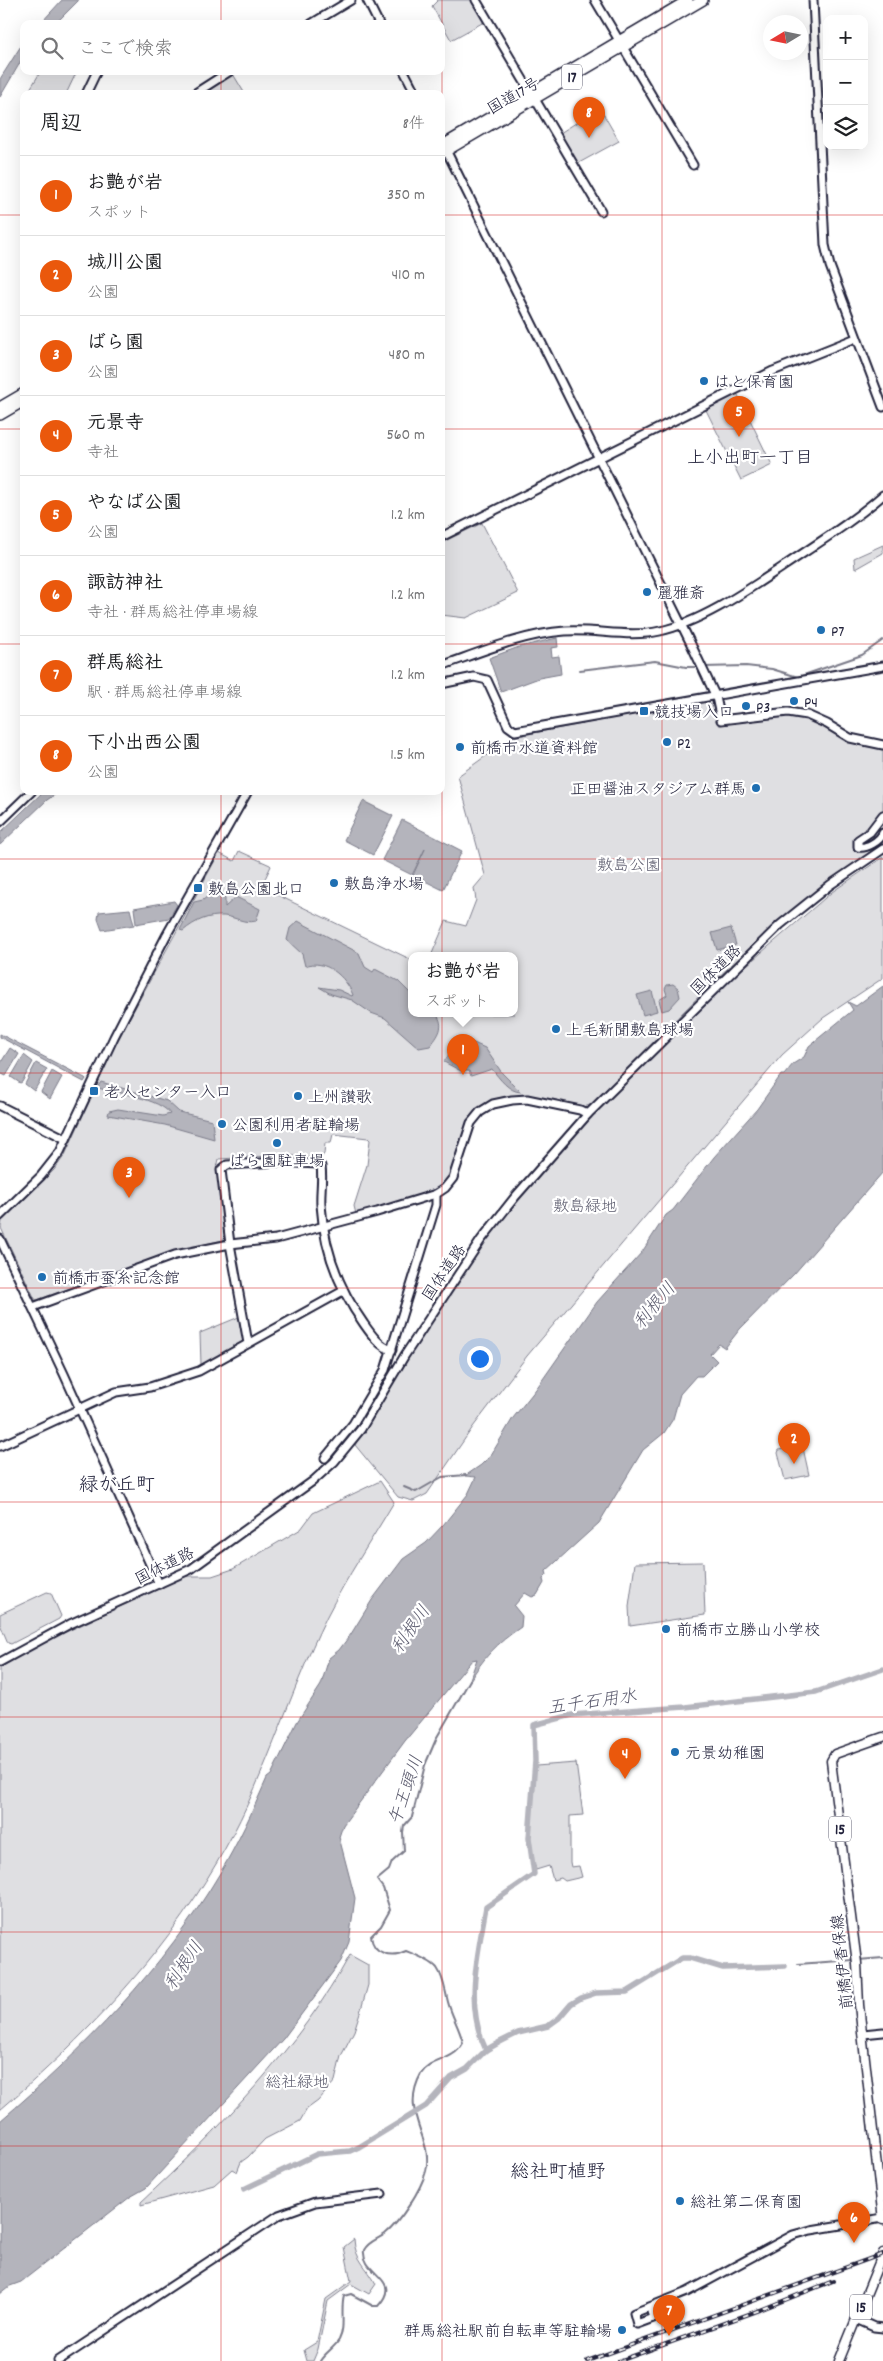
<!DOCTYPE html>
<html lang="ja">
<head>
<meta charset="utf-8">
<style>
	:root { --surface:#fff; --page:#f2f2f2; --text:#202124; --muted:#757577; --line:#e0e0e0; --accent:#ea580c }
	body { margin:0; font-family:Dekko,"Klee One",sans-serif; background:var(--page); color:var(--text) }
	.controls { position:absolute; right:15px; top:15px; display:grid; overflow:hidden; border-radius:10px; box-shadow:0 5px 20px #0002 }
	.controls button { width:45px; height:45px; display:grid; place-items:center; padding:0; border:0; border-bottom:1px solid var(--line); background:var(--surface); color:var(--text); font:25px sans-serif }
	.compass { position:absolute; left:763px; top:15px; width:45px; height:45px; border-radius:50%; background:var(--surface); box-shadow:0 5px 20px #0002; rotate:260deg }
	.you { position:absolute; left:479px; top:1358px; width:18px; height:18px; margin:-12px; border:4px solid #fff; border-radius:50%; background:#1a73e8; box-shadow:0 0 0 8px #1a73e833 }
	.badge { display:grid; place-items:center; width:32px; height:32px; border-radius:50%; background:var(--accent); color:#fff; font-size:16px; font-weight:700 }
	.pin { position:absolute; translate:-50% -41px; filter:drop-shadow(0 1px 2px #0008) }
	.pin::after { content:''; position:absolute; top:26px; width:18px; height:15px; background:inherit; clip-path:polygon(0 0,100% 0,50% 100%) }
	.popup { position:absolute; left:408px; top:952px; width:110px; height:65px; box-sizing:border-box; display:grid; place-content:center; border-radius:10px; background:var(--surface); filter:drop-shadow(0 1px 4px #0005); font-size:16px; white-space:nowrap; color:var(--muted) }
	.popup b { font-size:19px; color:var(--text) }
	.popup::after { content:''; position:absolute; left:50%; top:100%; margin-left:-10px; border:10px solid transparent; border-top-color:var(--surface) }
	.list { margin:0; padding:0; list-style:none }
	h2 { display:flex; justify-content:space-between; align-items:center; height:65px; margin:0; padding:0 20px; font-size:21px }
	h2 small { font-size:16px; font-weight:400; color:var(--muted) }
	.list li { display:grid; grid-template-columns:32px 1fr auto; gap:15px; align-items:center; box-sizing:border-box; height:80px; padding:0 20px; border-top:1px solid var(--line) }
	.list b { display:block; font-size:19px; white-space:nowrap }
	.list p { margin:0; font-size:16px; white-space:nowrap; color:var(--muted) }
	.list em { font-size:16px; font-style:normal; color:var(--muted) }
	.icon { flex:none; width:28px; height:28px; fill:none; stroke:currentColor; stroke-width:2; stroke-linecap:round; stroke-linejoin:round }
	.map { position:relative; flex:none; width:883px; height:2361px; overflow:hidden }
	.search { position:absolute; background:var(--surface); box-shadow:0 5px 20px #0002; left:20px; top:20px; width:425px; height:55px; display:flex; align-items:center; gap:12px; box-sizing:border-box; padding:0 18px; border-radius:10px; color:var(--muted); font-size:19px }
	.panel { position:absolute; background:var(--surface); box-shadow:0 5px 20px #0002; left:20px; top:90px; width:425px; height:705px; border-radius:10px }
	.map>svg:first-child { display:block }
	.green { fill:#dfdfe2; stroke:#80808e }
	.water { fill:#b4b4bc; stroke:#7a7a88 }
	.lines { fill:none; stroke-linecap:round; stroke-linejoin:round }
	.stream { stroke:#7a7a88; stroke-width:2 }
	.canal { stroke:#b4b4bc; stroke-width:5.5 }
	.secondary-casing { stroke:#22223b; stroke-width:11 }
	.primary-casing { stroke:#22223b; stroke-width:11 }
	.highway-casing { stroke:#22223b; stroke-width:12 }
	.secondary { stroke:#fff; stroke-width:7 }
	.primary { stroke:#fff; stroke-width:8 }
	.highway { stroke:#fff; stroke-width:9 }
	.rail-casing { stroke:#22223b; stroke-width:4 }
	.rail { stroke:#fff; stroke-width:2; stroke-dasharray:5.5; stroke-linecap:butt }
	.grid { fill:none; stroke:#d62828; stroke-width:1; stroke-opacity:0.55 }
	.poi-dot { fill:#1f6fb2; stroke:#fff; stroke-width:2 }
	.labels { text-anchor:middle; stroke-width:4.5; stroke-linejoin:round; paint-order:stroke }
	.shield { fill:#fff; stroke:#646476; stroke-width:1 }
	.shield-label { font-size:15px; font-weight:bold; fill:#22223b }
	.street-label { font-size:16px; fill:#22223b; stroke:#fff }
	.poi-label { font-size:16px; fill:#22223b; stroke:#fff; text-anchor:start }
	.park-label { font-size:16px; fill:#5b5b6d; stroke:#fff }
	.neighbourhood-label { font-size:18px; fill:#22223b; stroke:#fff }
	.water-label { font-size:18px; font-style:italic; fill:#5c5c6f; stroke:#fff }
	.quarter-label { font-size:19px; fill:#22223b; stroke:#fff }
</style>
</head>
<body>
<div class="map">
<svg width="883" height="2361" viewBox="0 0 883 2361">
	<rect width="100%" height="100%" fill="#fff"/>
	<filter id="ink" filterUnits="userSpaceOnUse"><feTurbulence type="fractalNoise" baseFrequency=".02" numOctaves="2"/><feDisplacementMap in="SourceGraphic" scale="10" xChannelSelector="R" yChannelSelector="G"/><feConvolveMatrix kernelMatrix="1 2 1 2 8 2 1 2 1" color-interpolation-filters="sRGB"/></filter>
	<g filter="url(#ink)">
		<!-- green -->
		<g class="green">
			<path d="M438,0H472L484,22L451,40L432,6Z"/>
			<path d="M41,71H77L66,94H27Z"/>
			<path d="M233,74L245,94H202L201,93Z"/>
			<path d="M598,109L601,110L619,141L577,164L560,133Z"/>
			<path d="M737,393L772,465L741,480L706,410Z"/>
			<path d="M482,523L518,593L466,618L441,615V543Z"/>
			<path d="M883,545V553L855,569L854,558Z"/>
			<path d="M706,701L713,706L721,724L771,715L805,718L857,743L883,748V846C772,913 684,1013 592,1104L584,1107C533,1099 484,1075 461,1139C456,1152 455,1172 446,1182C433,1196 376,1208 356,1214L354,1206L367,1165L370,1140L368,1138L333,1134L331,1143H325L324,1154L320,1159L287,1155L219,1159L217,1168L225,1238L223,1240L174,1251L37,1300L35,1299L1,1228L2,1221L54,1170L65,1155L116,1043L219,853L234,861L239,851L270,865L271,866L261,887L412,960V1014H514V956H431L446,921L466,926L476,900L474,888L485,875L458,776L512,737Z"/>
			<path d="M883,857V978L823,1018L782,1055L527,1356L473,1427L427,1494L413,1501L398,1497L355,1445L406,1359L478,1251L508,1211L577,1132L598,1109L733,977L832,892Z"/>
			<path d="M239,1317L243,1343L204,1366L201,1365L200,1333Z"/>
			<path d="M800,1446L803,1448L809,1475L785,1480L778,1453L779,1450Z"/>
			<path d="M380,1481L394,1502C372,1539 347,1577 327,1616C287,1697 263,1787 216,1864C160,1959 83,2039 0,2110V1668L36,1646L186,1576H212L233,1569L301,1529L313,1513Z"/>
			<path d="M703,1562L705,1615L630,1626L629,1606L635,1563Z"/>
			<path d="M47,1592L51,1593L61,1616L59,1619L11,1644L8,1643L0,1624V1614Z"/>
			<path d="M576,1763L583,1815L570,1816V1862L571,1867L579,1866L582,1877L565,1881L561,1878L553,1880L549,1866L536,1870L530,1845L534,1776L536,1766Z"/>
			<path d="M350,1955L368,1965V1985L362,2006L354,2031L341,2056L335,2081L318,2101L307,2109L300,2121L265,2139L248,2157L241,2162L237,2172L232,2169L214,2185L141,2205V2202C216,2133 301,2045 350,1955Z"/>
			<path d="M354,2239C355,2261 367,2266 376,2284L369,2294L351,2284L328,2301L318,2349L313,2361H307L304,2350L317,2342L326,2299L351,2281L344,2247Z"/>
		</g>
		<!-- water -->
		<g class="water">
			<path d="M62,0H79L55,24H40Z"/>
			<path d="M24,41V56L0,97V79Z"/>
			<path d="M557,638L558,647L551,648L552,657L559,656L561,674L539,678L501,692L489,658L519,647Z"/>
			<path d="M44,791H60L47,800L0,845V833Z"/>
			<path d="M363,801L393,816L373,855L344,840Z"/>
			<path d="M402,820L462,851L443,890L413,875L425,849L412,875L382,860Z"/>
			<path d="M216,890L225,894V907L236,897L260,909L256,921C244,924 236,917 224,916C208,915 195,921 183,931L180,930L194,902L203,900Z"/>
			<path d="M174,901L177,905L169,918L136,924L134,908Z"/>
			<path d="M130,909L134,925L102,930L98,919L99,912Z"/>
			<path d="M298,921L359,953L365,967L373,972L375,969L398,981L412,995V1014H436C446,1026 438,1036 430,1046L419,1048L385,1018L371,1013L352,1000L331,994L319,987L339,990L352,996L353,995C346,977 325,958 305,966L302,954L287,940L290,928Z"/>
			<path d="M731,928L736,945L717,950L712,933Z"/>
			<path d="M673,984L678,988L680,997L669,1009L662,1011L659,1000L667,995L665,989L667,985Z"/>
			<path d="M883,986V1172L794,1274L740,1329L725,1348L719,1344L710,1354L717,1361L702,1376H696L680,1394L673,1419L664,1433L643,1450L599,1523L546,1571L547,1575L543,1579L544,1583L537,1595L532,1597L525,1593L514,1606L522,1616L521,1627C496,1644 484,1657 469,1682L477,1659L472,1660L405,1741L343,1825L339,1837L355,1898L349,1942L341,1961L283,2039L146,2188L130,2197L21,2282L10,2286L0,2294V2121C83,2050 164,1968 220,1873C238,1843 253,1810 267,1778L271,1775L297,1722L321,1685L329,1658L339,1650L351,1634L372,1600L403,1559L426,1543L443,1525L468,1494L476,1477L465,1476L481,1465L491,1455L513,1418L536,1389L597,1302L642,1252L666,1215L673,1210L714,1157L757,1109L781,1075H784L793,1064L804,1057L809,1046L853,1010L848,1002L856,1006Z"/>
			<path d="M652,991L657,1011L643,1015L637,995Z"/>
			<path d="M0,1034L85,1078L86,1079L84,1082L0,1037Z"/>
			<path d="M460,1037L485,1048L502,1073L521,1092C509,1092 499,1078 492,1069L471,1076L469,1071H461L444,1062Z"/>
			<path d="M10,1048L19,1054L6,1076L0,1073V1064Z"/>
			<path d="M24,1055L33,1062L22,1082L20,1083L11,1077Z"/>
			<path d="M36,1063L47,1069L34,1091L25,1084Z"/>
			<path d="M52,1071L62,1077L50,1099L41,1092Z"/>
			<path d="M101,1082L167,1101L179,1112L212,1120L214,1139L165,1125L108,1115L109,1111L118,1109L163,1116L170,1114C161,1099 115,1092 97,1088Z"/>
		</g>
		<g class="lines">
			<!-- stream -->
			<g class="stream">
				<path d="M703,667L746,666L772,669L798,677L862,655L883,640"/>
				<path d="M580,670L655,661L686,667H699"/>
				<path d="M404,1487L416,1492L442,1477L466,1475"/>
				<path d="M858,1960L883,1958"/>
				<path d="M798,1964L853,1960"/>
				<path d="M320,2361C325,2353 334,2348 339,2340C346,2327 340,2310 344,2296L351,2294L373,2306H378C404,2278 361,2275 364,2250C369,2241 377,2240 385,2234C400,2222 421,2190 426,2171C434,2137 399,2114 421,2074C431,2058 453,2062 463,2043C460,2029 452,2017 448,2002C445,1991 444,1978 437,1968C430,1960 416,1955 406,1951C392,1958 373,1955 371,1936L381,1926L390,1910L383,1888L377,1880L389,1870L392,1862L404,1851L403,1832L404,1826L412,1817L425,1765L437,1737L470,1680"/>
			</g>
			<!-- canal -->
			<g class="canal">
				<path d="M486,2050C464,2005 478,1954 486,1907L534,1874L529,1838L535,1761L534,1725L572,1715L685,1707L816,1692L883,1669"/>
				<path d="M244,2189L317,2154L350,2151L359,2147L426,2106L451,2078L467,2069L486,2050L500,2042L518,2033L548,2026L559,2018L571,2004L581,1998L596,1993L627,1992L682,1958H690L723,1968L785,1966"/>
			</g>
			<!-- secondary casing -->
			<g class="secondary-casing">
				<g id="secondary">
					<path d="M367,0L379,24"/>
					<path d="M476,0L531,93"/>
					<path d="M595,0L693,165"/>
					<path d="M813,0L825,245L830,266L883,407"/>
					<path d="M311,24L351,0"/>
					<path d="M404,71L416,94"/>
					<path d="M86,94L97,71"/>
					<path d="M194,94L230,71"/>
					<path d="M535,99L601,211"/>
					<path d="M445,148L689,640L716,697L721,720L788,712L807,715L827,724L850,738L883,745"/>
					<path d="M441,537L773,371L856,338"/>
					<path d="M441,666C481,652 523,634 565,631C597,629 629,638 660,631C702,622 749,589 784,566C818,543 852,522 883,495"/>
					<path d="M441,684L474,677L487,680L508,726L515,731L883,666"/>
					<path d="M883,815L870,832L858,840V847C866,849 880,841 883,833"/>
					<path d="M0,822L32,791"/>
					<path d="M0,1106L66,1139"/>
					<path d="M0,1216L41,1176L60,1152L114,1037L166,936L248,791"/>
					<path d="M0,1239L64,1374L159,1584"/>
					<path d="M33,1307L175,1255L230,1244L276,1239L377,1212L436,1194L445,1188L453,1178L471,1123L480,1112L493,1104L512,1100L527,1099L580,1110L588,1114"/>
					<path d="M248,1343L230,1244L221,1170L227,1165L278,1162L318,1164L321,1166C323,1179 320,1192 321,1205C324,1249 339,1289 364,1324C371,1334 380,1347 392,1350"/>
					<path d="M0,1446L116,1392L150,1387L199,1371L343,1291"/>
					<path d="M325,1458L353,1424L385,1370L436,1205V1194"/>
					<path d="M0,1662L70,1624L191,1569L313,1481L334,1462L361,1429L405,1355L481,1240L515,1197L588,1114L780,925L830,885L883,849"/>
					<path d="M863,2034L883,2032"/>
					<path d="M650,2308L653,2318L637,2324L634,2313L687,2292L793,2235L811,2230L883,2218"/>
					<path d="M856,2319L874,2327L883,2328"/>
					<path d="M58,2361L279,2215L315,2202L382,2194"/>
				</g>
			</g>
			<!-- primary casing -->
			<g class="primary-casing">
				<g id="primary">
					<path d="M883,1737L835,1754L831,1761L857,1963L859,2005L883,2220"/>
					<path d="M839,2361L883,2253"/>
				</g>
			</g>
			<!-- highway casing -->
			<g class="highway-casing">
				<g id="highway">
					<path d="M441,146L688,0"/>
					<path d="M441,154L703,0"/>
					<path d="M0,407L24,393"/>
					<path d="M0,415L24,401"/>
				</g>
			</g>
			<!-- secondary -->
			<use href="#secondary" class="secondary"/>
			<!-- primary -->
			<use href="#primary" class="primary"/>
			<!-- highway -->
			<use href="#highway" class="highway"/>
			<!-- rail casing -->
			<g class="rail-casing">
				<g id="rail">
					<path d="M587,2361L883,2254"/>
					<path d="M619,2361L760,2310L833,2281"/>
				</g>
			</g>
			<!-- rail -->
			<use href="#rail" class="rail"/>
		</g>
	</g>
	<!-- grid -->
	<path class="grid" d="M221,0V24M442,0V2361M662,0V2361M221,71V94M0,215H24M441,215H883M0,429H24M441,429H883M0,644H24M441,644H883M221,791V2361M0,859H883M0,1073H883M0,1288H883M0,1502H883M0,1717H883M0,1932H883M0,2146H883"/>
	<!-- markers -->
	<g class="poi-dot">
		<circle cx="704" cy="381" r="5"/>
		<circle cx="647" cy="592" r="5"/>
		<circle cx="821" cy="630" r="5"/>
		<circle cx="794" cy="701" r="5"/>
		<circle cx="746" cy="706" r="5"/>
		<rect x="639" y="706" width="10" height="10" rx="2.5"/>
		<circle cx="667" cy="742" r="5"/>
		<circle cx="460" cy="747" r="5"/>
		<circle cx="756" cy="788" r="5"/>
		<circle cx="334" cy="883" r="5"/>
		<rect x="193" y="883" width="10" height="10" rx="2.5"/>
		<circle cx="556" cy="1029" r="5"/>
		<rect x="89" y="1086" width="10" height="10" rx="2.5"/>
		<circle cx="298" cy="1096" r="5"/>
		<circle cx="222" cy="1124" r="5"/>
		<circle cx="277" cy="1143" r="5"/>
		<circle cx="42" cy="1277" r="5"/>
		<circle cx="666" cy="1629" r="5"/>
		<circle cx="675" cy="1752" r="5"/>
		<circle cx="680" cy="2201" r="5"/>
		<circle cx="622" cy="2330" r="5"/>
	</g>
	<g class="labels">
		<!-- shield labels -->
		<g class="shield">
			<rect x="562" y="64.5" width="20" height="25" rx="4"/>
			<rect x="829" y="1816.5" width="22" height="25" rx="4"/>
			<rect x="850" y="2294.5" width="22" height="25" rx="4"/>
		</g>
		<g class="shield-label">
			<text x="572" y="82">17</text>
			<text x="840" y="1834">15</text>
			<text x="861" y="2312">15</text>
		</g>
		<!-- street labels -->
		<g class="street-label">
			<text transform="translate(513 95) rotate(-30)" y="6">国道17号</text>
			<text transform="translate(715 969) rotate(-45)" y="6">国体道路</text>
			<text transform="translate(443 1272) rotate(-56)" y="6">国体道路</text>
			<text transform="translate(164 1565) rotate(-27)" y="6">国体道路</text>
			<text transform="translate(841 1962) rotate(-96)" y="6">前橋伊香保線</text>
		</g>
		<!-- poi labels -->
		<g class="poi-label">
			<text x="714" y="387">はと保育園</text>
			<text x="657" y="598">麗雅斎</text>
			<text x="831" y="636">P7</text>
			<text x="804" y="707">P4</text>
			<text x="756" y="712">P3</text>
			<text x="654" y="717">競技場入口</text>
			<text x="677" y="748">P2</text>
			<text x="470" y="753">前橋市水道資料館</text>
			<text x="746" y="794" text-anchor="end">正田醤油スタジアム群馬</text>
			<text x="344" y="889">敷島浄水場</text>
			<text x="208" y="894">敷島公園北口</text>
			<text x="566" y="1035">上毛新聞敷島球場</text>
			<text x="104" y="1097">老人センター入口</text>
			<text x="308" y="1102">上州讃歌</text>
			<text x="232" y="1130">公園利用者駐輪場</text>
			<text x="277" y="1166" text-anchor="middle">ばら園駐車場</text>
			<text x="52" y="1283">前橋市蚕糸記念館</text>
			<text x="676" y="1635">前橋市立勝山小学校</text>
			<text x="685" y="1758">元景幼稚園</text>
			<text x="690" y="2207">総社第二保育園</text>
			<text x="612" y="2336" text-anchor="end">群馬総社駅前自転車等駐輪場</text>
		</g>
		<!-- park labels -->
		<g class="park-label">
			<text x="629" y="870">敷島公園</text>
			<text x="585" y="1211">敷島緑地</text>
			<text x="297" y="2087">総社緑地</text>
		</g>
		<!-- neighbourhood labels -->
		<g class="neighbourhood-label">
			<text x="750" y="463">上小出町一丁目</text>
		</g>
		<!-- water labels -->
		<g class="water-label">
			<text transform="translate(654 1305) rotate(-50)" y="6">利根川</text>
			<text transform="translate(410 1629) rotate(-55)" y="6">利根川</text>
			<text transform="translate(592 1701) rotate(-8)" y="6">五千石用水</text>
			<text transform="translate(405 1790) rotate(-71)" y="6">午王頭川</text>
			<text transform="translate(183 1965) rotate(-56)" y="6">利根川</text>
		</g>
		<!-- quarter labels -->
		<g class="quarter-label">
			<text x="117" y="1490">緑が丘町</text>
			<text x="558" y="2177">総社町植野</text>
		</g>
	</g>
</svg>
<div class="controls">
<button>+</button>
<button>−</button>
<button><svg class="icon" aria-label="layers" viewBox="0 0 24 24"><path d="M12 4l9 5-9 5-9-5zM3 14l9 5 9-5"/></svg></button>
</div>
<svg class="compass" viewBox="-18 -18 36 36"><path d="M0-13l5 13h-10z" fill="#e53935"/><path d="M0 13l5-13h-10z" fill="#757577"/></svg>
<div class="you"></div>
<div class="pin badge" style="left:463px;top:1075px">1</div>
<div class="popup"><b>お艶が岩</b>スポット</div>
<div class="pin badge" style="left:794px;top:1464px">2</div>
<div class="pin badge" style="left:129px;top:1198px">3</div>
<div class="pin badge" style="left:625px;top:1779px">4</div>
<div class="pin badge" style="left:739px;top:437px">5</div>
<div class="pin badge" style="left:854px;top:2243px">6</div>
<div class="pin badge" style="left:669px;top:2336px">7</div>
<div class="pin badge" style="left:589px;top:138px">8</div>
<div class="search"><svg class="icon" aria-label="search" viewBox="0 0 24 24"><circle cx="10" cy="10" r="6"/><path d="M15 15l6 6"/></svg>ここで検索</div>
<section class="panel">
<h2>周辺<small>8件</small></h2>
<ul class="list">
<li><span class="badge">1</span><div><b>お艶が岩</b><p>スポット</p></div><em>350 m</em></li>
<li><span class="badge">2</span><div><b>城川公園</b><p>公園</p></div><em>410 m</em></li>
<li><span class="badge">3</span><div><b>ばら園</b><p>公園</p></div><em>480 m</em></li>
<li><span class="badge">4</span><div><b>元景寺</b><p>寺社</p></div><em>560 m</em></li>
<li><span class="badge">5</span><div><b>やなば公園</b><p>公園</p></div><em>1.2 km</em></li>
<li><span class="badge">6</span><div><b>諏訪神社</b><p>寺社 · 群馬総社停車場線</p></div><em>1.2 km</em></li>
<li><span class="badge">7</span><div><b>群馬総社</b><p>駅 · 群馬総社停車場線</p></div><em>1.2 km</em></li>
<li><span class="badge">8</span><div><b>下小出西公園</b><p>公園</p></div><em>1.5 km</em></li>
</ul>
</section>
</div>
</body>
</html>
